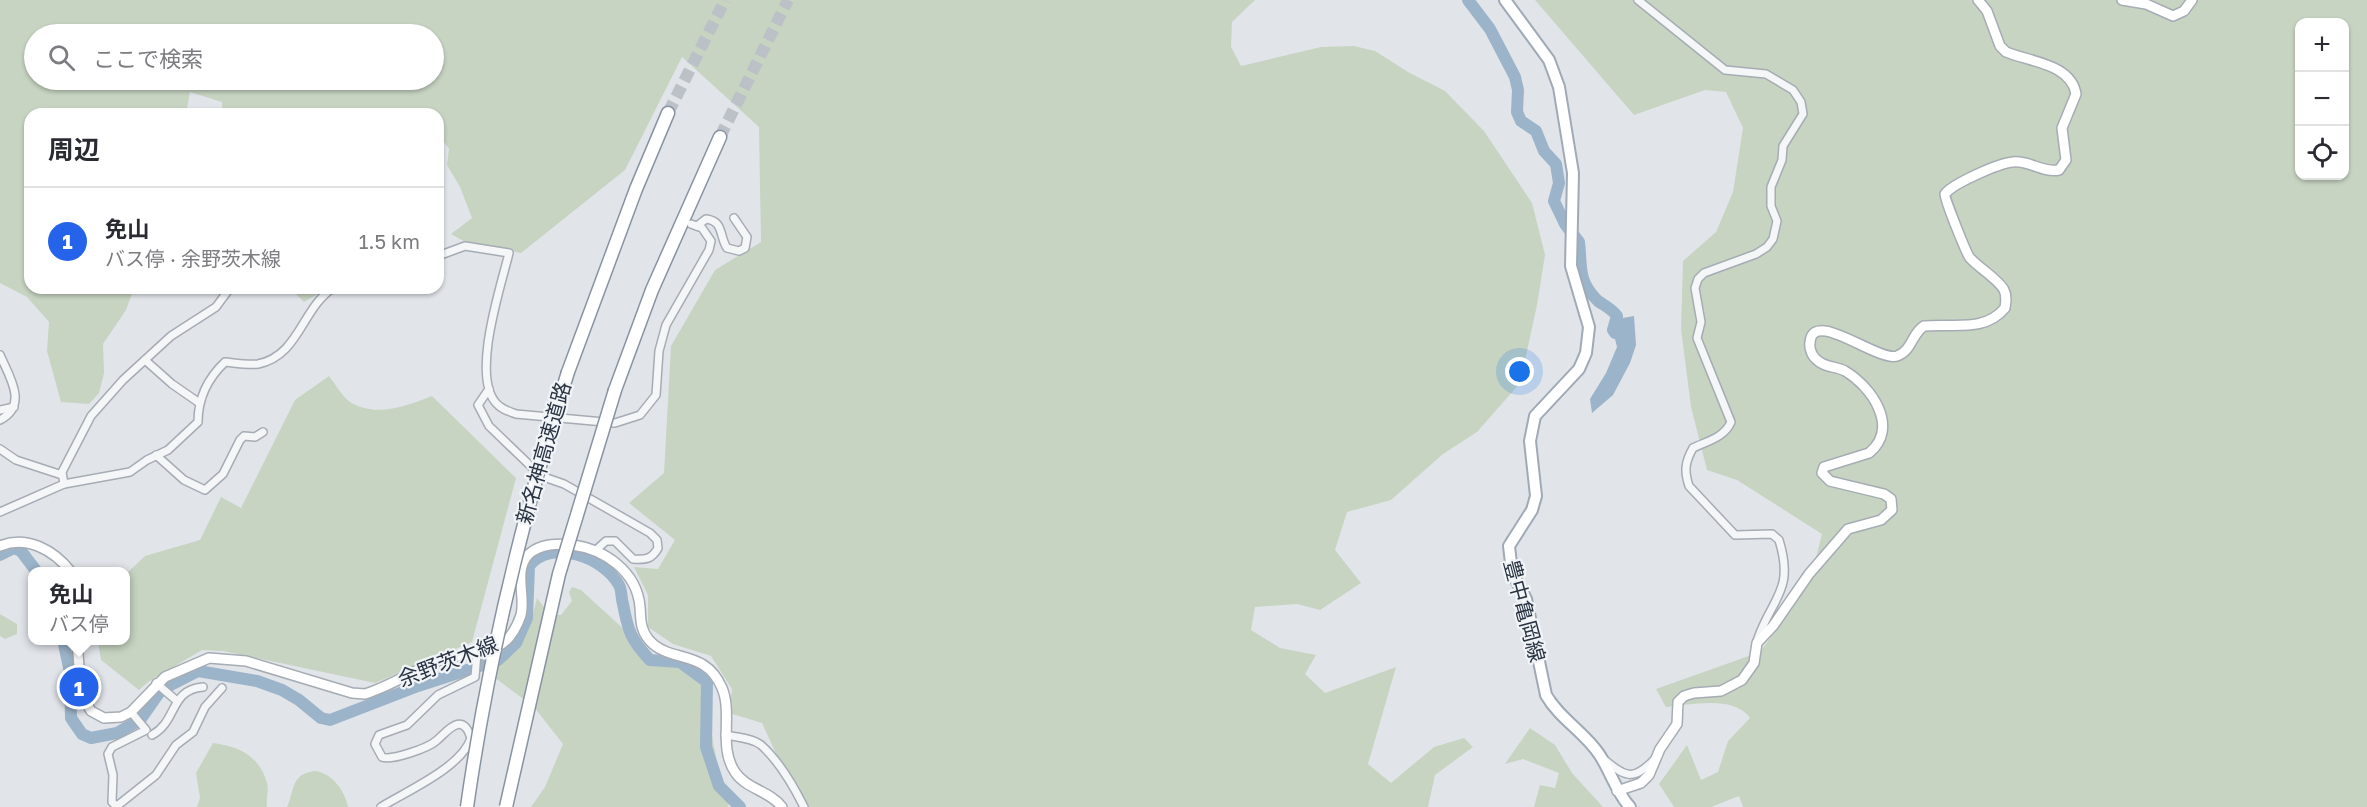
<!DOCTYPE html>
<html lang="ja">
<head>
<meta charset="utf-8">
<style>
	:root { --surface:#fff; --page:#f7f7f7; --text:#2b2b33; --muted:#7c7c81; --line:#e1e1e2; --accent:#2563eb }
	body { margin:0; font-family:"Golos Text","Noto Sans JP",sans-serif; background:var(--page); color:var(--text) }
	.controls { position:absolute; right:18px; top:18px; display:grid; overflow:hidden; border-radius:12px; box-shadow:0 2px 4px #0004 }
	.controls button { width:54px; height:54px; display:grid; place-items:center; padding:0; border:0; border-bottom:2px solid var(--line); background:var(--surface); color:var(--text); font:30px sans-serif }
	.you { position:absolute; left:1520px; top:372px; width:21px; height:21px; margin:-15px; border:4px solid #fff; border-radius:50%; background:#1a73e8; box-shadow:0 0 0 9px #1a73e833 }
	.badge { display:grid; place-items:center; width:39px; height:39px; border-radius:50%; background:var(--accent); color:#fff; font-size:20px; font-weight:700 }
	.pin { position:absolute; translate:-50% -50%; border:3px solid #fff; box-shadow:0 2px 6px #0006 }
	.popup { position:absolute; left:28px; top:567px; width:102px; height:78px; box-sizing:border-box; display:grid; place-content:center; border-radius:12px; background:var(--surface); filter:drop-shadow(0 2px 4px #0005); font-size:20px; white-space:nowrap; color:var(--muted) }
	.popup b { font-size:22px; color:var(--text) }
	.popup::after { content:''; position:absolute; left:50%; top:100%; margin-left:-12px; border:12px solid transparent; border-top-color:var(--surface) }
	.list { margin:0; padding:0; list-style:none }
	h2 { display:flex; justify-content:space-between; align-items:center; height:78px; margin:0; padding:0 24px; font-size:26px }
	h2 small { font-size:20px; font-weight:400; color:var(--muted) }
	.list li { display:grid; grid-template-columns:39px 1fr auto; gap:18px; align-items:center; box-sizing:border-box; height:108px; padding:0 24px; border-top:2px solid var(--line) }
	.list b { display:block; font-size:22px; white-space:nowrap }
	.list p { margin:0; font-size:20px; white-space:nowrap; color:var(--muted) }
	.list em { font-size:20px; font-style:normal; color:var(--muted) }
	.icon { flex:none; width:33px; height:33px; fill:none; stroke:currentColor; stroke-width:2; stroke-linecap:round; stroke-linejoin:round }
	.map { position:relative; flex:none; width:2367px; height:807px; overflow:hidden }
	.search { position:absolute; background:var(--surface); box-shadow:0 2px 4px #0004; left:24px; top:24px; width:420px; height:66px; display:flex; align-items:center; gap:15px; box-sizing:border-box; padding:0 21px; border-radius:33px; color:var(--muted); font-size:22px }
	.panel { position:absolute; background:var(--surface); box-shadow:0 2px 4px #0004; left:24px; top:108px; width:420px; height:186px; border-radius:18px }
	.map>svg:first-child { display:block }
	.green { fill:#c7d4c2; fill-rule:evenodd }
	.water { fill:#9cb4ca }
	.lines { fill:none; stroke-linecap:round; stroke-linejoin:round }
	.river { stroke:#9cb4ca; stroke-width:12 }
	.highway-tunnel { stroke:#bcc1c8; stroke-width:12; stroke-dasharray:12 6; stroke-linecap:butt }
	.street-casing { stroke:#a6acb4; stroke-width:10 }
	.secondary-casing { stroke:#a6acb4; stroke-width:12 }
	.primary-casing { stroke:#a0aab6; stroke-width:14 }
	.highway-casing { stroke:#8893a1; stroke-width:15 }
	.street { stroke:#f4f6f8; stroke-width:7 }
	.secondary { stroke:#fff; stroke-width:9 }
	.primary { stroke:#fff; stroke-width:10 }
	.highway { stroke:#fff; stroke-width:12 }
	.highway-bridge-casing { stroke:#8893a1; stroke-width:15; stroke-linecap:butt }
	.highway-bridge { stroke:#fff; stroke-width:12 }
	.labels { text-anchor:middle; stroke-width:4.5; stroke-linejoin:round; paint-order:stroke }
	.street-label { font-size:21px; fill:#293342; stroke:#f1f4f7 }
</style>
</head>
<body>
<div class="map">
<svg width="2367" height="807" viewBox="0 0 2367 807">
	<rect width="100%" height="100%" fill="#e1e5ea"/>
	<!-- green -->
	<g class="green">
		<path d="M0,0H1255L1232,22L1231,47L1241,66L1321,47L1354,46L1375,51L1408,72L1445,91L1484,131L1532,203L1545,255L1537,305L1520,383L1477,432L1443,454L1391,500L1347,512L1335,550L1361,583L1320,610L1297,604L1255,607L1251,630L1280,648L1316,655L1305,674L1325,693L1396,667L1368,764L1391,783L1434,747L1464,738L1473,747L1435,775L1428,807H805L784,771L762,723L729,713L732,689L711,656L673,644L648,627V595L634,567L658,569L675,540L629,503L664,473L671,346L715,270L761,242L759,127L682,57L625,170L521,253L469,244L451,234L472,218L460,187L447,165L449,149L438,133V114H222V102L190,92L186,114H30V288H134L126,310L103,344L104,373L99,393L89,404L61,402L47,351L49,322L27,297L0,283ZM34,34H434V80H34Z"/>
		<path d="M1535,0H2367V807H1743L1739,796L1711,807H1674L1659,784L1687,745L1701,780L1718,772L1728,741L1750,718C1733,695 1692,705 1666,707L1656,689L1760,652L1810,582L1822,534L1737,480L1707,470L1691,407L1681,329L1683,261L1716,232L1733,192L1743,128L1726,92L1705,90L1634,115ZM2300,22H2344V176H2300Z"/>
		<path d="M290,288H328L304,302Z"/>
		<path d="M329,376C335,384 342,396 350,402C376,418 406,406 432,396L516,478L472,642L375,683L223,651L202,650L148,682L139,690L101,660L98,641L125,640L126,574L145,556L200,540L221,497L241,508L295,400Z"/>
		<path d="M572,587L581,590L650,653L680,666L703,687L721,784L729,807H531L545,787L563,744L534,707L486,671L484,667C523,657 528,634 537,598L550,615H561L572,601L569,592Z"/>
		<path d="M0,614L17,624V634L5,639L0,636Z"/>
		<path d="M1530,728L1555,745L1572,773L1603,807H1534L1540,785L1555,788L1559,773L1523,759L1505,764Z"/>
		<path d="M213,743C238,746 260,756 267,783C269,790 266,799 267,807H197L200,798L196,773Z"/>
		<path d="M315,771C332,773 345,791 348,807H287C295,789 291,774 315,771Z"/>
	</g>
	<!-- water -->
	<path class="water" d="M1634,316L1636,345L1630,363L1613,395L1592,413L1590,399L1606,373L1617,347L1612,327L1617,319Z"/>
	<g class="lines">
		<!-- river -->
		<g class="river">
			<path d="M1468,0L1490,29L1515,77L1518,90L1517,112L1521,121L1536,131L1544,151L1556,164L1559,183L1554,201L1565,224L1579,242C1582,267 1577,281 1598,301C1605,306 1612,309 1617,316L1613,330L1615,333"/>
			<path d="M0,555L14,548L21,551L37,572"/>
			<path d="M63,640L70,672L71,718L82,734L91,738L117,733L140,720L161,690L198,671L257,681L282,690L299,700L321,718L330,720L418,686L498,660L516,643L527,618L529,566C551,538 604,557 619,585C622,590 621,598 623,604C628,631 631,640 650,660L680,662L707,682L706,747L719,786L740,807"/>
		</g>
		<!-- highway-tunnel -->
		<g class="highway-tunnel">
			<path d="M668,113L725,0"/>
			<path d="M720,137L788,0"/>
		</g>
		<!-- street casing -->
		<g class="street-casing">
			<g id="street">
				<path d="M1638,0L1725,70L1766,74L1793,90L1801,102L1803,114L1783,146L1782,160L1771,187V206L1777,221L1773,239L1767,247L1756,254L1704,273L1698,279L1695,288L1701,322L1697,338L1731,422C1724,438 1707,441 1693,448C1685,462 1684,471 1689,486L1735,535L1772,534L1779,540C1795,592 1771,598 1757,641"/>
				<path d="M697,226L706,219C724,221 719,236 727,248L739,251L745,248L747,237L734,218"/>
				<path d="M438,256L465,246L509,253C501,286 471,375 496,403C501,409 508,411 516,414L615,423L640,415L656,395L659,351L666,325L709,250L711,241L702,228L691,224"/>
				<path d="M0,355C9,376 29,405 0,420"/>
				<path d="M145,360L172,384L198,402"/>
				<path d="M489,389L478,405L489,426L541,476L564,484L650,533L657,540L658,548C652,559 646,560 633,559L615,541H606L596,550"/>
				<path d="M0,410L14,407"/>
				<path d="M0,449L16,460L62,475"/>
				<path d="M156,455L184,480L205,490L223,474L240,440L244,436L255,437L263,432"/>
				<path d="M64,484L62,472L91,416L123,380L171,336L216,307L230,288"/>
				<path d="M0,512L64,484L130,472L147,460L168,450L198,422C198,398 207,379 225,362C235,363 248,365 258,364C299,356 302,308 333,288"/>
				<path d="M156,683L177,701"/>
				<path d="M152,735C178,721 169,690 203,687"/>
				<path d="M725,735C736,737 752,738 761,745C778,760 794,787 804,807"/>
				<path d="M1606,761C1627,779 1635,779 1654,760"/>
				<path d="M117,806L156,775L176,745L193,732L205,707L222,688"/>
				<path d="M117,807L112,802L113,775L108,754L112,747L146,730L131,712"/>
				<path d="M381,807C407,791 462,767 471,738C462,710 447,732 436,741C428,748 391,761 382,757L375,744L379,735L407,725L438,695L475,677L477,653"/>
			</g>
		</g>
		<!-- secondary casing -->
		<g class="secondary-casing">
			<g id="secondary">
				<path d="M2122,0L2146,4L2173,16L2184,11L2192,0"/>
				<path d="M0,546C27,535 54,550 71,572"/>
				<path d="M77,640L81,694L91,711L104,718L121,717L131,712L165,677L209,658L246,661L352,693L365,694C391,686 414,670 440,660C458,654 479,656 497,647C509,641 517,627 521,615C526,596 513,570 529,554C540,544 558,543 572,545C604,549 637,571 640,607C641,620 640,629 649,640C670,664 705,648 722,688C733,714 718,747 735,772C746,789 770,791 782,807"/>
				<path d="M1617,791L1641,783L1649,775L1660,749L1677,724L1678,702L1684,696L1694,693L1721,691L1742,680L1754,663L1757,643L1773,626L1809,574L1848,529L1881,520L1892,510L1891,499L1884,494L1830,481L1822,473L1824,467L1869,453C1900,428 1872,387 1845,371C1836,366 1824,368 1816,359C1812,356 1809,348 1810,343C1812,307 1877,362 1897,356C1912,351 1912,333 1924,326C1953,323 1984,333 2005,308C2006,302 2007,296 2004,290C1999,280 1979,268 1970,258C1967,255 1944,198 1945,194C1952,184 1999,163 2013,162C2029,160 2042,173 2059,170L2066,160L2062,128L2076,94C2071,64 2031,62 2006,52L2000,46L1987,11L1978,0"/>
			</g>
		</g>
		<!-- primary casing -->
		<g class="primary-casing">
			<path id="primary" d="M1505,0L1549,60L1559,87L1573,173L1571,266L1589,327L1586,353L1579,369L1535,416L1530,441L1536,496L1532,510L1509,546L1512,572L1526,599L1546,695C1559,718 1584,732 1599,754C1611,772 1616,792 1630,807"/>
		</g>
		<!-- highway casing -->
		<g class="highway-casing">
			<g id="highway">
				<path d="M568,372L636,189L668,113"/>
				<path d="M615,390L652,290L720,137"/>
			</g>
		</g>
		<!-- street -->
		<use href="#street" class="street"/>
		<!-- secondary -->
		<use href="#secondary" class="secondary"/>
		<!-- primary -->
		<use href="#primary" class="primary"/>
		<!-- highway -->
		<use href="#highway" class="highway"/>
		<!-- highway-bridge casing -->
		<g class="highway-bridge-casing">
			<g id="highway-bridge">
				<path d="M467,807C488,659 523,514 568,372"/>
				<path d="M506,807L559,574L615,390"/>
			</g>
		</g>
		<!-- highway-bridge -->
		<use href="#highway-bridge" class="highway-bridge"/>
	</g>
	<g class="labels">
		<!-- street labels -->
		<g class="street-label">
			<text transform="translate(544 453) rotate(-74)" y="7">新名神高速道路</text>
			<text transform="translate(1524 611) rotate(75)" y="7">豊中亀岡線</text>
			<text transform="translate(448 662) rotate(-21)" y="7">余野茨木線</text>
		</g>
	</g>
</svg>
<div class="controls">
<button>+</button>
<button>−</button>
<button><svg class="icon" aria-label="locate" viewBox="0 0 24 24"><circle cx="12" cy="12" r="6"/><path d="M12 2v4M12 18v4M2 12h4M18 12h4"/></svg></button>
</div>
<div class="you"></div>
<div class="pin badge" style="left:79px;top:687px">1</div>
<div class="popup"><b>免山</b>バス停</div>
<div class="search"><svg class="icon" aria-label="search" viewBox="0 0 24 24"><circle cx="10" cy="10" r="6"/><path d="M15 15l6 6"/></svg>ここで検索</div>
<section class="panel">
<h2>周辺<small></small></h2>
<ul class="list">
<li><span class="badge">1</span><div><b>免山</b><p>バス停 · 余野茨木線</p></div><em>1.5 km</em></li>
</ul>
</section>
</div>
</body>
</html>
